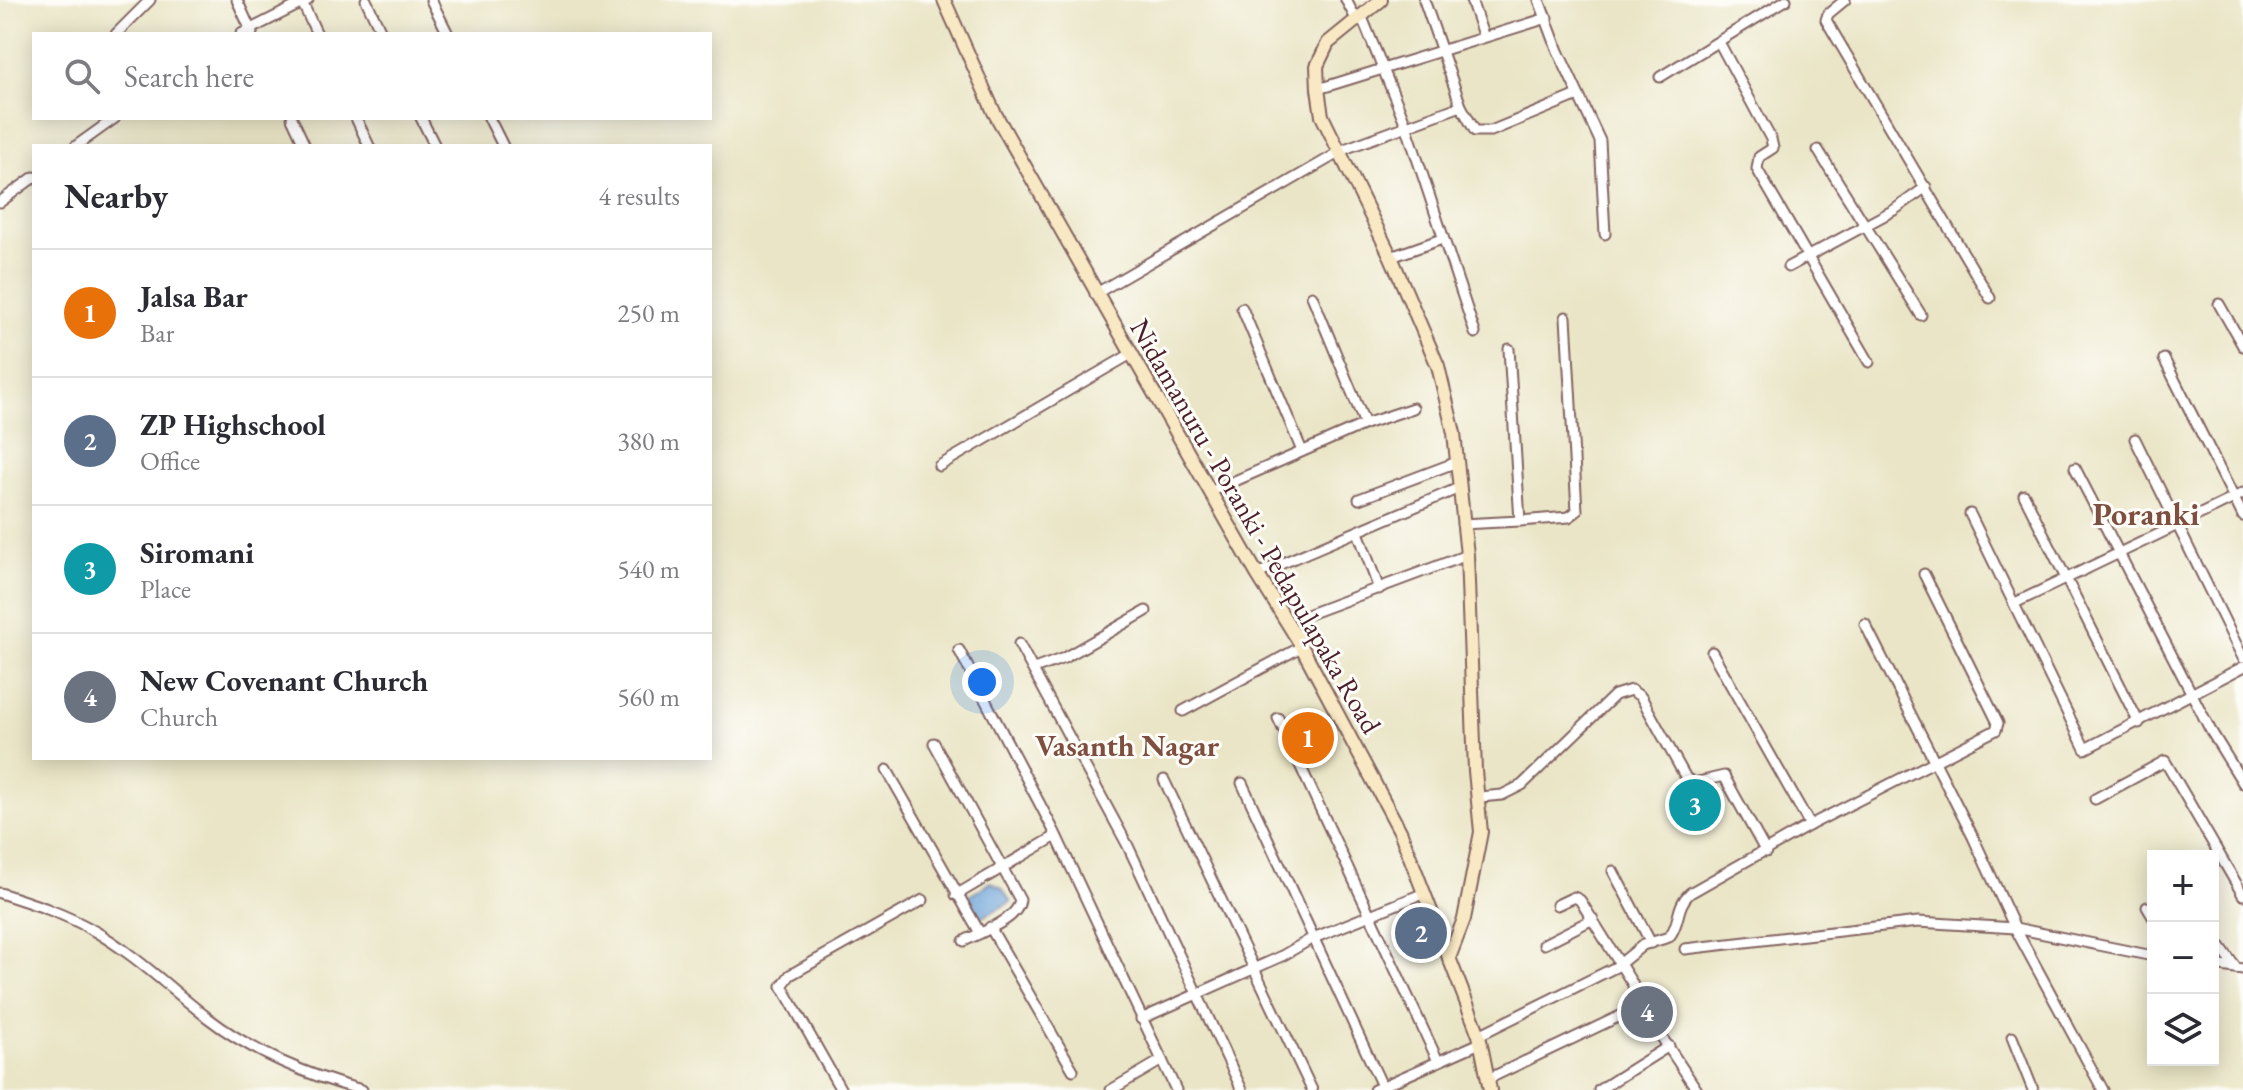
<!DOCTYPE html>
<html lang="en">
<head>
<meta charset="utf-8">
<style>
	:root { --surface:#fff; --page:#f7f7f7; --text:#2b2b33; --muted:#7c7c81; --line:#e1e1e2; --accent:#0b8043 }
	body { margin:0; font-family:"EB Garamond",serif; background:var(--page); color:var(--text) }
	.controls { position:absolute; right:24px; bottom:24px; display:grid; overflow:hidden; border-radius:0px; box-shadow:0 4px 20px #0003 }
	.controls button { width:72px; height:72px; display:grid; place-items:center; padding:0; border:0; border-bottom:2px solid var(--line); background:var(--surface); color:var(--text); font:40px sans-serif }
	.you { position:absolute; left:982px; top:682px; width:28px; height:28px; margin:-20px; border:6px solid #fff; border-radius:50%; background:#1a73e8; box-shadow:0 0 0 12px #1a73e833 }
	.badge { display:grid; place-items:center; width:52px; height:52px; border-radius:50%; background:var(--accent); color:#fff; font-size:26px; font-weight:700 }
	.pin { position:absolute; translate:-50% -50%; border:4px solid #fff; box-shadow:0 2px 8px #0006 }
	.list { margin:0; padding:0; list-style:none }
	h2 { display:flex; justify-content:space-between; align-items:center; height:104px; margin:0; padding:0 32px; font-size:34px }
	h2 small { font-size:26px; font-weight:400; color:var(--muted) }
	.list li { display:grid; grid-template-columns:52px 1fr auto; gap:24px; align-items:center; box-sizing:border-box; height:128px; padding:0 32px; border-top:2px solid var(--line) }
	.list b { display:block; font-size:30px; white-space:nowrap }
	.list p { margin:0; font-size:26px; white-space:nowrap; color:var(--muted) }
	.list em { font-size:26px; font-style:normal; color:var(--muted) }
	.icon { flex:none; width:44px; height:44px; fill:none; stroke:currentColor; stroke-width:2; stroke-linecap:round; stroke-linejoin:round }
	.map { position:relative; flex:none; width:2243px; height:1090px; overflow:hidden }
	.search { position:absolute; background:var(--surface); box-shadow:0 4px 20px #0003; left:32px; top:32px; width:680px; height:88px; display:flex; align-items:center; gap:20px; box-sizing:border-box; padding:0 28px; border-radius:0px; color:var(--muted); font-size:30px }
	.panel { position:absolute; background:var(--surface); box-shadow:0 4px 20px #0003; left:32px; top:144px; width:680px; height:616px; border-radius:0px }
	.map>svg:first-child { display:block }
	.water { fill:#6aa1d8; stroke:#5a6082; stroke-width:2 }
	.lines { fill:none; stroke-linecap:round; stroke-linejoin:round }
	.street-casing { stroke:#826461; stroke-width:13 }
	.secondary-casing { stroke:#826461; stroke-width:16 }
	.street { stroke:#fff; stroke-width:9 }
	.secondary { stroke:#f8e8c3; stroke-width:12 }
	.labels { text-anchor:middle; stroke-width:6; stroke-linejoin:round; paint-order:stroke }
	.street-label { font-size:28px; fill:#4a1f2b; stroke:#fdfcf7 }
	.neighbourhood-label { font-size:30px; font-weight:bold; fill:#7e4f40; stroke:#fdfcf7 }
	.quarter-label { font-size:32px; font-weight:bold; fill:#7e4f40; stroke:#fdfcf7 }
</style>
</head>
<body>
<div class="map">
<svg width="2243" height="1090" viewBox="0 0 2243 1090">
	<rect width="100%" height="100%" fill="#fdfcf7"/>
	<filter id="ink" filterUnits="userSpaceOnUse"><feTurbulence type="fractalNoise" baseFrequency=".0125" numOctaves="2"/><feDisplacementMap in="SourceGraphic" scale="16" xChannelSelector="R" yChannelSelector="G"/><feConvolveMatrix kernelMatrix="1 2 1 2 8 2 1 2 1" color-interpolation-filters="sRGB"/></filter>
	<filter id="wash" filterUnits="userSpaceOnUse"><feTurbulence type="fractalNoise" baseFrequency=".006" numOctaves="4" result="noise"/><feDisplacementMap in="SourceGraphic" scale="32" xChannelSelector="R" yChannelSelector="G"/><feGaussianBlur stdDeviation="1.8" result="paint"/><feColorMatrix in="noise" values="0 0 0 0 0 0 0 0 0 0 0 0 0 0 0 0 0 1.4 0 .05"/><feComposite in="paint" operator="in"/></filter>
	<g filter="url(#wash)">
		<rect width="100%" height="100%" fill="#eae5c6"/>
		<!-- water -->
		<path class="water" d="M991,882L1002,888L1011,902L979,919L966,898Z"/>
	</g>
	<g filter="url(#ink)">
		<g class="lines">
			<!-- street casing -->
			<g class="street-casing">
				<g id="street">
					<path d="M237,0L252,33"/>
					<path d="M301,0L317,34"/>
					<path d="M366,0L382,34"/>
					<path d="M431,0L448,34"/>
					<path d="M1346,0L1356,19"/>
					<path d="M1424,0L1461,106L1475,131H1491L1578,95"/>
					<path d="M1471,0L1483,35"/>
					<path d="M1539,0L1558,51L1600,141L1605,234"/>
					<path d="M1845,0L1828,14L1826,20L1990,298"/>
					<path d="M1361,15L1406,125L1475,333"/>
					<path d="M116,34L150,0"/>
					<path d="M241,34L308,0"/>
					<path d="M1719,42L1771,139L1773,148L1759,157L1757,169L1869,362"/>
					<path d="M1660,77L1786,0"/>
					<path d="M1318,89L1547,18"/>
					<path d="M292,118L305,146"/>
					<path d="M356,118L369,146"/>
					<path d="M421,118L435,146"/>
					<path d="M489,118L503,146"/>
					<path d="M76,146L115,118"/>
					<path d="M1818,150L1921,315"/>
					<path d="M0,202L34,177"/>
					<path d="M1391,257L1442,239"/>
					<path d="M1788,267L1894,210L1926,187"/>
					<path d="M1095,294L1347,148L1461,106"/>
					<path d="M1312,296L1365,424"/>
					<path d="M2219,304L2243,346"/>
					<path d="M1242,308L1302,451"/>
					<path d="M2135,439L2243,658"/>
					<path d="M939,466L1131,354"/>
					<path d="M2075,468L2211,731L2243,783"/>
					<path d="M1212,491L1365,424L1413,408"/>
					<path d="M2243,493L2234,498L2243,516"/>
					<path d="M2024,495L2139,723"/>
					<path d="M1359,499L1457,462"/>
					<path d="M1970,514L2085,749L2243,667"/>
					<path d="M1520,521L1569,517L1577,511L1566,317"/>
					<path d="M1462,524L1520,521L1509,349"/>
					<path d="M1358,532L1379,589"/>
					<path d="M1257,574L1459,488"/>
					<path d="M2015,603L2234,498L2164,359"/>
					<path d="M1309,614L1467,555"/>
					<path d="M1865,624L1973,837L2015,928L2103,1090"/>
					<path d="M1019,644L1128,846L1242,1090"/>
					<path d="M959,650L1054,831L1176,1090"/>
					<path d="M1712,652L1810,825"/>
					<path d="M1034,669L1064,658L1146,611"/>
					<path d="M1183,711L1301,647"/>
					<path d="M1278,718L1438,1061"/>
					<path d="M934,743L1020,900C1018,920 981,932 964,941"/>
					<path d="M887,770L980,933"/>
					<path d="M1164,780L1312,1090"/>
					<path d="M1242,783L1382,1086"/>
					<path d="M1480,797L1502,795L1522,785L1615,695L1631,690L1641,697L1686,778L1694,783L1724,776L1766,852"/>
					<path d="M2095,799L2165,761L2243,895"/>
					<path d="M1613,871L1651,943"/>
					<path d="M0,893C31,903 63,913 91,929C134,953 169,988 208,1018C252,1052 309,1076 362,1090"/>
					<path d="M956,895L1056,836"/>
					<path d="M1557,905L1574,897L1580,900L1632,983L1641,1006"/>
					<path d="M2147,907L2153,917"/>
					<path d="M990,927L1073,1070"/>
					<path d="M1544,944L1593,919"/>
					<path d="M2213,944L2220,946L2236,968"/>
					<path d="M1685,949L1918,922L2015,928L2153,956"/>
					<path d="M2213,965L2243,969"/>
					<path d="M1141,1019L1282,956L1311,939L1422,894"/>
					<path d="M1479,1035L1616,967L1643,945L1669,937C1681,923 1675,907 1690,893L1810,825L1996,730L1998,723L1924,574"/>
					<path d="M2012,1037L2033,1090"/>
					<path d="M1488,1079L1641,1006L1697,1090"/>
					<path d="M841,1090L782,986L790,975L923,900"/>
					<path d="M1111,1090L1162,1060"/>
					<path d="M1374,1090L1480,1043"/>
					<path d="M1599,1090L1669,1046"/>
				</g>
			</g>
			<!-- secondary casing -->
			<g class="secondary-casing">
				<g id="secondary">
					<path d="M944,0L994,112L1257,574L1298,640L1400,831L1479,1035L1490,1090"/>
					<path d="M1381,0L1328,43L1317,66L1318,89L1322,116L1391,257L1438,366L1454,433L1467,555L1475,771L1481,832L1464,919L1449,958"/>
				</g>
			</g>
			<!-- street -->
			<use href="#street" class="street"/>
			<!-- secondary -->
			<use href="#secondary" class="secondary"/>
		</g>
	</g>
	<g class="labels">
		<!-- street labels -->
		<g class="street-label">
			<text transform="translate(1256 526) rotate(60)" y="10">Nidamanuru - Poranki - Pedapulapaka Road</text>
		</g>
		<!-- neighbourhood labels -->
		<g class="neighbourhood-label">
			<text x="1127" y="756">Vasanth Nagar</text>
		</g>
		<!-- quarter labels -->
		<g class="quarter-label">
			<text x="2146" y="525">Poranki</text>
		</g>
	</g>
</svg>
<div class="controls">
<button>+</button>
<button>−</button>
<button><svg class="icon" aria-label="layers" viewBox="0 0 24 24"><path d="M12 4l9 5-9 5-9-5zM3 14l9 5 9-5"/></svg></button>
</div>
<div class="you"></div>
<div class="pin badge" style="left:1308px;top:738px;background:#e8710a">1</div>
<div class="pin badge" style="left:1421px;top:933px;background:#5c6f8a">2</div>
<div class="pin badge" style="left:1695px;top:805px;background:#0f9aa8">3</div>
<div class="pin badge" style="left:1647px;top:1012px;background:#6b7280">4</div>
<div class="search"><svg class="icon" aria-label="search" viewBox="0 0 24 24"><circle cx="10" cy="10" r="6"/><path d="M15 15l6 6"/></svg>Search here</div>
<section class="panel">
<h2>Nearby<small>4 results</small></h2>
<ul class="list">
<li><span class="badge" style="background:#e8710a">1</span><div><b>Jalsa Bar</b><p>Bar</p></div><em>250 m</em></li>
<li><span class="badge" style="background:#5c6f8a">2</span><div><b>ZP Highschool</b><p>Office</p></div><em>380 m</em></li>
<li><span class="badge" style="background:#0f9aa8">3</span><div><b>Siromani</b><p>Place</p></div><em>540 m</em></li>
<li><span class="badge" style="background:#6b7280">4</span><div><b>New Covenant Church</b><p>Church</p></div><em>560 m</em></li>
</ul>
</section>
</div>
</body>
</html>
